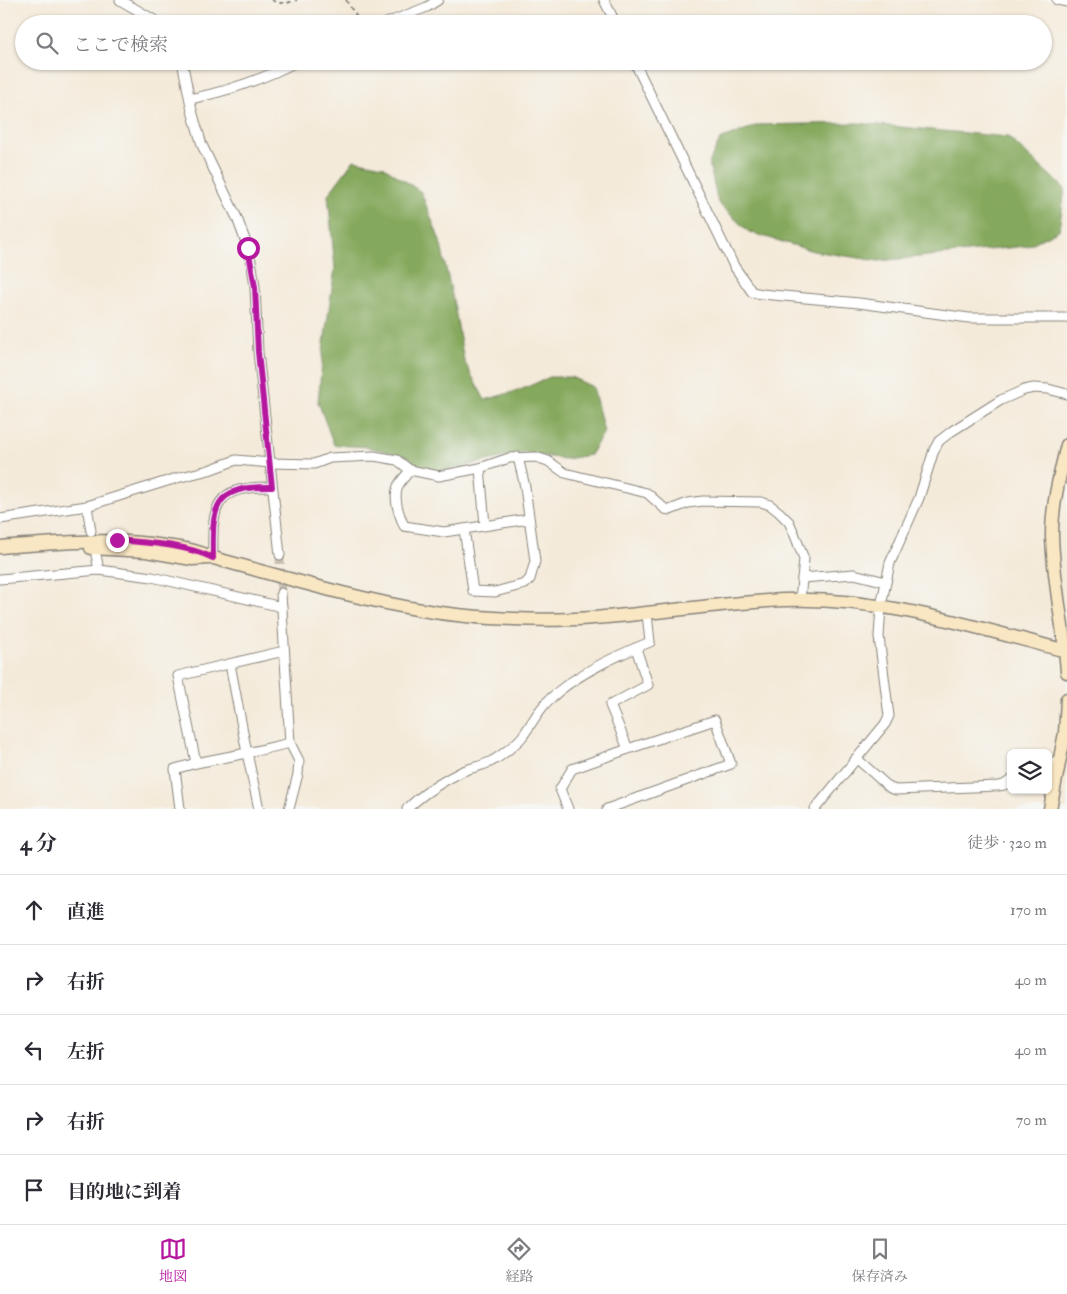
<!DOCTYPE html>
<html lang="ja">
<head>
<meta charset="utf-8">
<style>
	:root { --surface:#fff; --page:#f7f7f7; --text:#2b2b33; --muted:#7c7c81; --line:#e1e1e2; --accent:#b5179e }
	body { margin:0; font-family:"IM FELL Double Pica","Noto Serif JP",serif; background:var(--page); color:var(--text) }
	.controls { position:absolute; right:15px; bottom:15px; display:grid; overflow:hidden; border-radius:8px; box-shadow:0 1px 4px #0004 }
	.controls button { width:45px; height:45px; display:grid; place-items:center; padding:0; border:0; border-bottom:1px solid var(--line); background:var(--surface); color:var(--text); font:25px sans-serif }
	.stop { position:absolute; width:15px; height:15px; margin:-11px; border:4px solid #b5179e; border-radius:50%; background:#fff }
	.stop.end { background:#b5179e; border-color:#fff; box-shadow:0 1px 5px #0008 }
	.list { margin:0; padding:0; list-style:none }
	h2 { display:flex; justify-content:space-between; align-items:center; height:65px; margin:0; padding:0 20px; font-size:21px }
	h2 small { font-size:16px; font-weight:400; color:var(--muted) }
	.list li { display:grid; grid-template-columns:32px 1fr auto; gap:15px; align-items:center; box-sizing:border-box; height:70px; padding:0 20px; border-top:1px solid var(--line) }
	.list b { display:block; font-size:19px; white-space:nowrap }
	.list em { font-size:16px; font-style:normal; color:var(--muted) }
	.icon { flex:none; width:28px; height:28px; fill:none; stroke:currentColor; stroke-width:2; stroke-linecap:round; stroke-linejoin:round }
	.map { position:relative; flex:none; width:1067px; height:809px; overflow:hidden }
	.search { position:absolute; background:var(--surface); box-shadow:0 1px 4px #0004; left:15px; right:15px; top:15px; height:55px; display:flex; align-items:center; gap:12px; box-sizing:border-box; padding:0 18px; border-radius:28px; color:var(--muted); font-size:19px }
	.sheet { height:415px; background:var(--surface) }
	nav { display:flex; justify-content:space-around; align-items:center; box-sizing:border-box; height:70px; border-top:1px solid var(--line); background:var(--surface); font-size:14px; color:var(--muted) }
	nav a { display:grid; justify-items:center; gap:2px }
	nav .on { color:var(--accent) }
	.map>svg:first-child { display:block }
	.forest { fill:#84a85c; stroke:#50623c }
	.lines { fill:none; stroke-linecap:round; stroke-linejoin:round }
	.street-tunnel { stroke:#c9c1b3; stroke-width:9; stroke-dasharray:9 4.5; stroke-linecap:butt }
	.street-casing { stroke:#88837a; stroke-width:11 }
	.secondary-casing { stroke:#88837a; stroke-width:15 }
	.path { stroke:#88837a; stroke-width:2; stroke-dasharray:4 4; stroke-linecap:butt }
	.street { stroke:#fff; stroke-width:9 }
	.secondary { stroke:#f9e7c3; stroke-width:12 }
	.route { stroke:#b5179e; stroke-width:6 }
</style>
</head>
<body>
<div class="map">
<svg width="1067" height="809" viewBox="0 0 1067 809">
	<rect width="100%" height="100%" fill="#f6f6f2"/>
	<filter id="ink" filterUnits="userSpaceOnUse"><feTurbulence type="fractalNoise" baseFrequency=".02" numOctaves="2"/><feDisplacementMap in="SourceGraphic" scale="10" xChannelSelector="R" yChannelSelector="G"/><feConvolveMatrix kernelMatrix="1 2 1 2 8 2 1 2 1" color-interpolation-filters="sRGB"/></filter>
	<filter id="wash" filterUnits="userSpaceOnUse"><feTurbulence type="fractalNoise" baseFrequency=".0096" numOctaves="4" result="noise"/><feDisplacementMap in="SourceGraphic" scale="20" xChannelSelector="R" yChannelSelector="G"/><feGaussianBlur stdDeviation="1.12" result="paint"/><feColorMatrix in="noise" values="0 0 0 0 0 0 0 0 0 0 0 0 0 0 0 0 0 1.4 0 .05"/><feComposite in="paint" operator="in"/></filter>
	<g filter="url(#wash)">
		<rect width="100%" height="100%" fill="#f4ead9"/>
		<!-- forest -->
		<g class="forest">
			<path d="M857,123L1008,137L1065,189L1059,230L1027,246L879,261L813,251L749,232L718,203L709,163L720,140L758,125Z"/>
			<path d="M354,160L383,166L421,192L440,241L455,309L464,361L485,400L520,390L550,377H571L593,387L604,432L590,455L565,459L523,453L432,473L418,466L408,457L368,447L334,445L318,402L324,343L335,268L328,195Z"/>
		</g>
	</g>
	<g filter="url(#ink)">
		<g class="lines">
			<!-- street-tunnel -->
			<path class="street-tunnel" d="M280,555L281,593"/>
			<!-- street casing -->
			<g class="street-casing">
				<g id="street">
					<path d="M120,0L161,24"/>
					<path d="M604,0L616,24"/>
					<path d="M1057,0L1067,2"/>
					<path d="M384,24L427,7L438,0"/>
					<path d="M182,61L192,111L202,145L237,218L248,248L252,266L255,287L258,352L280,555"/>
					<path d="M634,61L734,266L752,292L762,294L859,303L969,318H1067"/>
					<path d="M190,99C228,91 264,79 298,61"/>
					<path d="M480,468L485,525"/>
					<path d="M410,470C407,475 400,481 398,486C393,499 399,514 404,526L444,532L464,529L473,591L495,592L525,584L530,579L535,561L525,487L518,457"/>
					<path d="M87,506L91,531"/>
					<path d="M0,519L87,506L177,478L209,470L236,460L271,463L314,464L330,458L374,456L397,460L410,470L439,476L480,468L509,458L536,457L548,461L565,473L647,493L665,509L670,510L688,503L703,501L761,502L770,505L779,512L789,522L794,533L804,559L800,600"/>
					<path d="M464,529L529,519"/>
					<path d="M96,555L99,570"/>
					<path d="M213,558C212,506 213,486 272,487"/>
					<path d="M802,578L854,574L886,582"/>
					<path d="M0,579L99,570L152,577L282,607"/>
					<path d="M281,593L290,743L299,761L298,774L289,809"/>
					<path d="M230,664L247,753L196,763L178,676L284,651"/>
					<path d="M628,749L610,705L648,685L636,648"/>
					<path d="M856,758L890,788L896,790L998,786L1004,785L1011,780"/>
					<path d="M1048,762L1059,763"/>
					<path d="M180,809L175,769L196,763"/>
					<path d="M259,809L247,753L290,743"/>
					<path d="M407,809C422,794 443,781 463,771C473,767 483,766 492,761C500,757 516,744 522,737C532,724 538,709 551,698C575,675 620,654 650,642L647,614"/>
					<path d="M568,809L560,789L572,769L628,749L715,720L731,764L607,809"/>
					<path d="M815,809L885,724L889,716L879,637L881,606L890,563L919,498L934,450L939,441L952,431L1001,400L1024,390L1034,388L1048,389L1067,394"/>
				</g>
			</g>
			<!-- secondary casing -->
			<g class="secondary-casing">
				<g id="secondary">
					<path d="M1067,445C1060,474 1052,504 1052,535C1053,581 1064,626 1067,672"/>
					<path d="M0,547C55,543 110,537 165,546C182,548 197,550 213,558C284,577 355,599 428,611C457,616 486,618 515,619C605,624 694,604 784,600C880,596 974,627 1066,651"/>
					<path d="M91,548L146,551L192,559L210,558"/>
					<path d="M1050,809L1065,733L1067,699"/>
				</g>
			</g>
			<!-- path -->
			<g class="path">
				<path d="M272,0C279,5 289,3 297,0"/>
				<path d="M346,0L361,24"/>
			</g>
			<!-- street -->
			<use href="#street" class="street"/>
			<!-- secondary -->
			<use href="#secondary" class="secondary"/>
		</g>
	</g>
	<g class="lines" filter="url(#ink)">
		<!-- route -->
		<path class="route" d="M117,540C148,543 184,544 213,558C212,506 213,486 272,487L258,352L255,287L248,248"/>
	</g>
</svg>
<div class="controls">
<button><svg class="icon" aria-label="layers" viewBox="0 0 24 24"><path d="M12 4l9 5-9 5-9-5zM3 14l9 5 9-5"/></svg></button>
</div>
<div class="stop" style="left:248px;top:248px"></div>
<div class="stop end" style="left:117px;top:540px"></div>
<div class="search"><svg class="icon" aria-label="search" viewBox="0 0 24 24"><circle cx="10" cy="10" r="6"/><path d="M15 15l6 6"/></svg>ここで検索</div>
</div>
<section class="sheet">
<h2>4 分<small>徒歩 · 320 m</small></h2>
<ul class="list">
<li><svg class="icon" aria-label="ahead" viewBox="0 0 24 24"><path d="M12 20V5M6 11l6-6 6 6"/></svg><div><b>直進</b></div><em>170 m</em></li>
<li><svg class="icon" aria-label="right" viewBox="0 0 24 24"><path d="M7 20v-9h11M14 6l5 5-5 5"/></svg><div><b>右折</b></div><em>40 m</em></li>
<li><svg class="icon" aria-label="left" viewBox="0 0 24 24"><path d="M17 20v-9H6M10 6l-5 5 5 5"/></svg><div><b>左折</b></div><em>40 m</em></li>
<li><svg class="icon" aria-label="right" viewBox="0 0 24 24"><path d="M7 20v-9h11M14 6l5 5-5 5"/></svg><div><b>右折</b></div><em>70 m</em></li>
<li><svg class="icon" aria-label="arrive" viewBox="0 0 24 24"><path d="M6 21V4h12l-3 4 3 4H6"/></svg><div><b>目的地に到着</b></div></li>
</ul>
</section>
<nav>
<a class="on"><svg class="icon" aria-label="map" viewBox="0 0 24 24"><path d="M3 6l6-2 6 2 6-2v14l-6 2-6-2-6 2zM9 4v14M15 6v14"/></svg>地図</a>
<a><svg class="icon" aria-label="directions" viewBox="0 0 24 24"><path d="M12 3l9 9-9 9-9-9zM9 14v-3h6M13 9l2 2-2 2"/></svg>経路</a>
<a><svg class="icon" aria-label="saved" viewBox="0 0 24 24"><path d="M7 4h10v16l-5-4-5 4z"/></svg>保存済み</a>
</nav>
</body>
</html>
